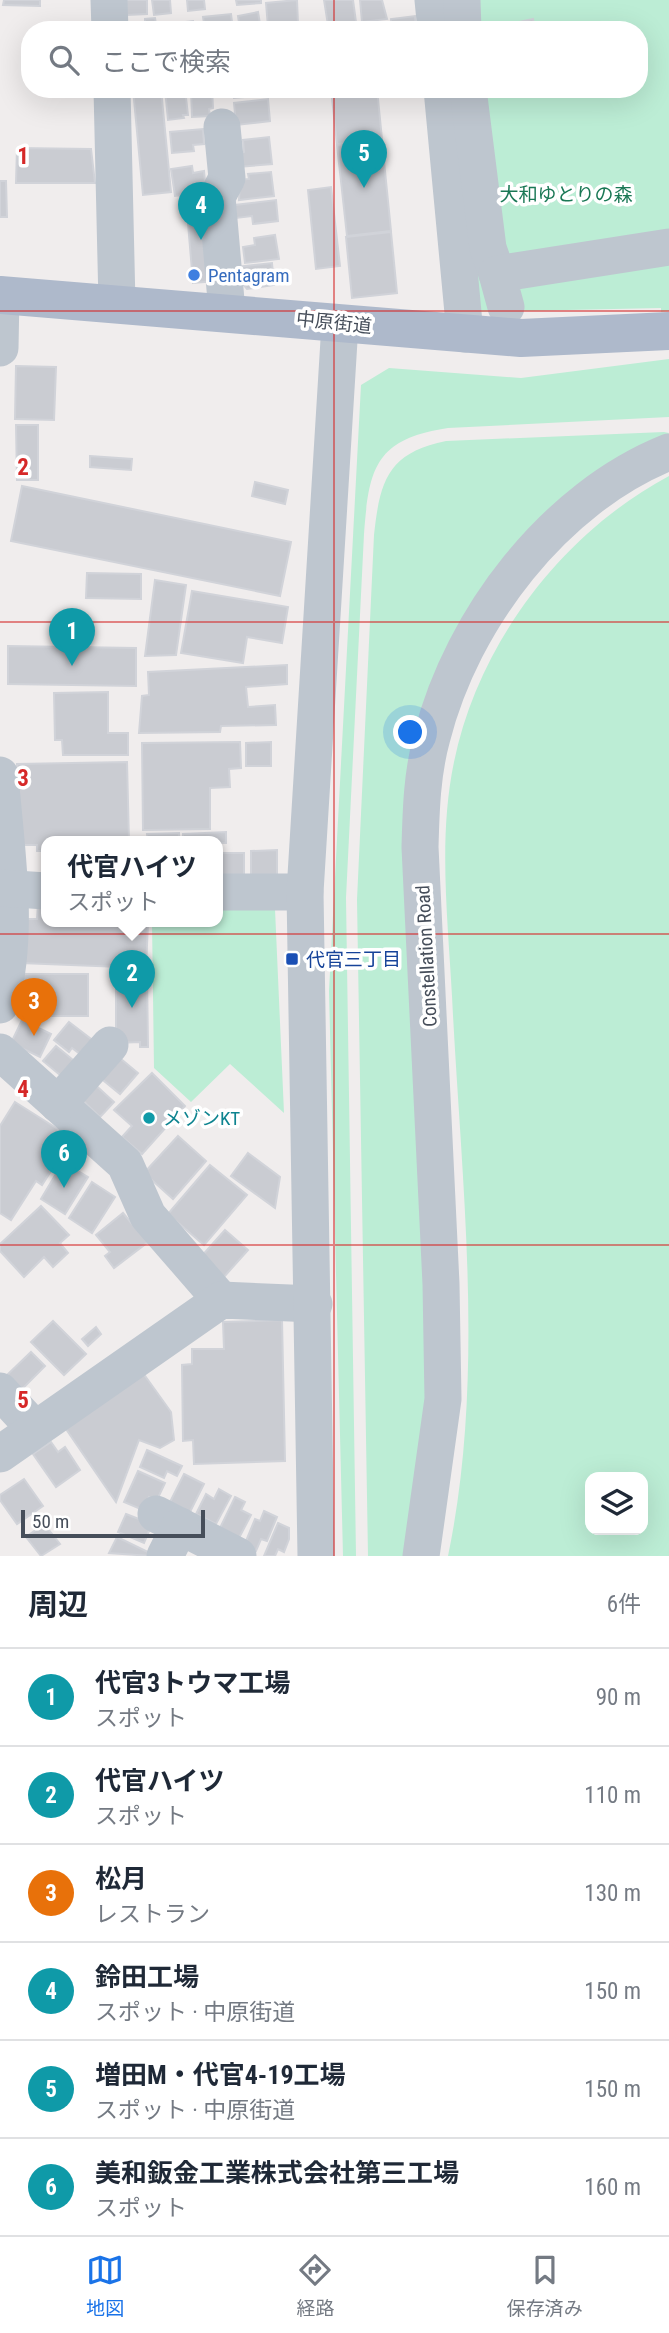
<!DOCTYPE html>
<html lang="ja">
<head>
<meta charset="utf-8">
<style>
	:root { --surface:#fff; --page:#f6f6f7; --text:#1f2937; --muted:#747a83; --line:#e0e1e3; --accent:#1a73e8 }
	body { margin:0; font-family:"Roboto Condensed","Noto Sans JP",sans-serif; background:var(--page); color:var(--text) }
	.controls { position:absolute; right:21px; bottom:21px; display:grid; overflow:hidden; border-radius:14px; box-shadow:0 7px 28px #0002 }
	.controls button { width:63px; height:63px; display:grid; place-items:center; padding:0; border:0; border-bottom:2px solid var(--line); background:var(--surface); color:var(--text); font:35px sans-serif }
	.scale { position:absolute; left:21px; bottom:18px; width:184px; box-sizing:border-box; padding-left:7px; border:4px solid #464e5a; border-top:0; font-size:19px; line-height:24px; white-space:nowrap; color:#464e5a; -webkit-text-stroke:5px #fff; paint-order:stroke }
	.you { position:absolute; left:411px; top:733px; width:24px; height:24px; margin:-18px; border:5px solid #fff; border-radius:50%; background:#1a73e8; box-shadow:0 0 0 10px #1a73e833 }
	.badge { display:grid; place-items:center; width:46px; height:46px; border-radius:50%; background:var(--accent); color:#fff; font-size:23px; font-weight:700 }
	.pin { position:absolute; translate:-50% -58px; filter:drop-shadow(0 2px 4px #0008) }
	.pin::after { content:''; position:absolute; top:37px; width:24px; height:21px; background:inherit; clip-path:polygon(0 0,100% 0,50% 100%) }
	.popup { position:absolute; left:41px; top:836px; width:182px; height:91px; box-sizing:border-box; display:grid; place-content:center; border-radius:14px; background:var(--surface); filter:drop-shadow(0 2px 5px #0005); font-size:23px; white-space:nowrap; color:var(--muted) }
	.popup b { font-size:26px; color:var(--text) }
	.popup::after { content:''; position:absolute; left:50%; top:100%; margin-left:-14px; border:14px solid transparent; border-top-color:var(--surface) }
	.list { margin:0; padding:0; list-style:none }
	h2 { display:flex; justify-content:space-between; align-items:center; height:91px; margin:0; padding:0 28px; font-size:30px }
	h2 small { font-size:23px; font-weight:400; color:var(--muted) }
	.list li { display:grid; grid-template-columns:46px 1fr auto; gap:21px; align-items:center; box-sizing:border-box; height:98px; padding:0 28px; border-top:2px solid var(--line) }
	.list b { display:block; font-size:26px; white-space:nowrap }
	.list p { margin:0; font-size:23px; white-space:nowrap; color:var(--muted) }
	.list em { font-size:23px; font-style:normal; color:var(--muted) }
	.icon { flex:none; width:38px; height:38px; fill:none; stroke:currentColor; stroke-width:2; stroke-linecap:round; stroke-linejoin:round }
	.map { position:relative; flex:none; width:669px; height:1556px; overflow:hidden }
	.search { position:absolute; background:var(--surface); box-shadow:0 7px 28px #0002; left:21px; right:21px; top:21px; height:77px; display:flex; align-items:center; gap:18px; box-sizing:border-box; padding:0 24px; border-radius:28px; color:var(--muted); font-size:26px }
	.sheet { height:679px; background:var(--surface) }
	nav { display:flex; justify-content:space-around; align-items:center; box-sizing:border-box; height:98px; border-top:2px solid var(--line); background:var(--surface); font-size:19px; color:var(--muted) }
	nav a { display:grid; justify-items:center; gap:4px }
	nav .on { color:var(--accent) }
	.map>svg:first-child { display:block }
	.green { fill:#bcedd5; fill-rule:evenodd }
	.building { fill:#caccd2; stroke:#d1d3d9; stroke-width:2 }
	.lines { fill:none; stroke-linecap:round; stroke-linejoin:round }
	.minor { stroke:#bec6cf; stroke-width:37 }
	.major { stroke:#aeb9cb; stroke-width:38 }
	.grid { fill:none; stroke:#d62828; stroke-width:2; stroke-opacity:0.55 }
	.shop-dot { fill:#3f7fe0; stroke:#fff; stroke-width:2.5 }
	.transit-dot { fill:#1a4fb4; stroke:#fff; stroke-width:2.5 }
	.culture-dot { fill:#0f9aa8; stroke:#fff; stroke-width:2.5 }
	.labels { text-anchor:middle; stroke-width:7; stroke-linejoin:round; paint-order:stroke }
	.park-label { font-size:19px; fill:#1a7855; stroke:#fff }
	.shop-label { font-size:19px; fill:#366cbe; stroke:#fff; text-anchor:start }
	.street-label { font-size:19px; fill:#464e5a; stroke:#fff }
	.transit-label { font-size:19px; fill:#164399; stroke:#fff; text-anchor:start }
	.culture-label { font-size:19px; fill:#0d838f; stroke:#fff; text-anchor:start }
	.grid-label { font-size:23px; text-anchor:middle; font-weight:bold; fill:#d62828; stroke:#fff; stroke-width:7; stroke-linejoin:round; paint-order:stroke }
</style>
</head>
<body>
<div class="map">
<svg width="669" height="1556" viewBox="0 0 669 1556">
	<rect width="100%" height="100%" fill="#f0eded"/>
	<!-- green -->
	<g class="green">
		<path d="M446,0H669V311L661,312V308L473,312L453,89H639V30H448Z"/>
		<path d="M669,359V417L448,428C376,439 369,467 364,534L346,898L356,1556H343L329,991L361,385L389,368L521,378Z"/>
		<path d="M664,432L669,433L662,442L578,494L421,734L428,1396L404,1556H368L357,900L374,535C380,480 388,453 446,441Z"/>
		<path d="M669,476V1556H448C486,1373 461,1181 452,996C448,920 438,838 454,762C478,644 562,533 669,476ZM590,1477H643V1530H590Z"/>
		<path d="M218,907L275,909L284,1113L230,1064L191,1102L154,1068L152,922H218Z"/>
	</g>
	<!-- building -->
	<g class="building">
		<path d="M4,0H40V6L3,5Z"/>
		<path d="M126,0H147V14L127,15Z"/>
		<path d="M152,0H170L171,13L154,15Z"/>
		<path d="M187,0H204L205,9L188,11Z"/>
		<path d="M236,0H261V3L237,5Z"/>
		<path d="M297,0L298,24L268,27L266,3Z"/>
		<path d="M324,0H353L356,22L328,25Z"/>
		<path d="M360,0H382L387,19L362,22Z"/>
		<path d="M258,12L261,30H240L238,16Z"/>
		<path d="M231,14L233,30H205L203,17Z"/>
		<path d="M415,16L416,30H392L391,19Z"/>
		<path d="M155,18L157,30H128V26L145,24V19Z"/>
		<path d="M533,19L535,30H520L519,22Z"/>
		<path d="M193,21L194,30H169V24Z"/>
		<path d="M48,23L92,25V30H47Z"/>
		<path d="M133,89H161L171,192L143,195Z"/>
		<path d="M165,89H185L188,115H183L184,118L168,120Z"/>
		<path d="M191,89H212L213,108L209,109L210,116L192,117Z"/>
		<path d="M228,89H267V95L234,98V91L228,92Z"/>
		<path d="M331,89H377L382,139L337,144Z"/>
		<path d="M268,99L270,121L236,125L234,103Z"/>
		<path d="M203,129L204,144L193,145L194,151L172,153L170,132Z"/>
		<path d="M269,137L272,164L238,167L236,153L244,152L243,140Z"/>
		<path d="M382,141L391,231L347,236L337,145Z"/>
		<path d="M17,148L91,149L95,183H16Z"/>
		<path d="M192,166L193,173L204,171L206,192L175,196L171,169Z"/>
		<path d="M271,172L274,196L239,200L240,180L249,179L248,174Z"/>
		<path d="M0,181H6L7,217H0Z"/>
		<path d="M331,187L340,266L316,269L308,190Z"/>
		<path d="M208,196L216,281L193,283L186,199Z"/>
		<path d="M276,200L278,221L253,224L252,216L236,218L235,205Z"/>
		<path d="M391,232L397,293L352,298L346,237Z"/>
		<path d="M275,235L279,259L245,263L243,247L255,245L254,238Z"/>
		<path d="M272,263L274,285L247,289L238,278L237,267Z"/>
		<path d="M16,366L56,367L54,420L15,419Z"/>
		<path d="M16,425H38V480H17Z"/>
		<path d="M90,456L132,459L131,470L90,467Z"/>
		<path d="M255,482L288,490L285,504L252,496Z"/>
		<path d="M22,486L291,542L280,596L11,541Z"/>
		<path d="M87,573L141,574V599L86,598Z"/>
		<path d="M155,580L186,585L176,655L145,656Z"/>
		<path d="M192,591L288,607L282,643L247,637L243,663L181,653Z"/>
		<path d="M8,646L136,648V686L8,684Z"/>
		<path d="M287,665V684L246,687L248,707L275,705L276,725L221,726L220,732L139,733L142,696L149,695L148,672Z"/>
		<path d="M108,692V733H128V755H63L62,740H55L54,693Z"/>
		<path d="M240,742L241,768L229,769L230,787L210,788V829L143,830L142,743Z"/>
		<path d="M271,742V766H246V743Z"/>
		<path d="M127,762L129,842H46V851H37V845H18L17,764Z"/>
		<path d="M226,832V843L183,842V834Z"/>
		<path d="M179,833V842H148L147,834Z"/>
		<path d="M277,850V877L251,881V851Z"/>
		<rect x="221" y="853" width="23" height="28"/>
		<path d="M38,904H46V922L148,923L146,968L21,963L22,919H37Z"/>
		<path d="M17,974H88V1016H34L12,1009Z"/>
		<path d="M116,974H147L148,1047H140V1042L116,1043Z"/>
		<path d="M22,1020L51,1034L40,1057L11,1043Z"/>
		<path d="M69,1022L95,1042L84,1057L72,1048L69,1052L54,1040Z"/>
		<path d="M56,1046L78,1064L65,1079L43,1061Z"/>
		<path d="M115,1054L138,1073L120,1094L98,1076Z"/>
		<path d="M152,1073L185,1106L142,1154L122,1137L132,1126L114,1110Z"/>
		<path d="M91,1081L114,1102L100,1117L77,1095Z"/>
		<path d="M15,1102L72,1138L42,1185L36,1181L11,1220L0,1213V1126Z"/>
		<path d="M178,1136L206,1161L173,1199L144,1173Z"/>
		<path d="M248,1153L280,1177L275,1208L231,1176Z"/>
		<path d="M63,1162L88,1177L65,1214L41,1199Z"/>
		<path d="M210,1165L247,1195L204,1245L168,1214Z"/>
		<path d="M92,1182L115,1197L92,1233L69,1218Z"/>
		<path d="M41,1206L69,1235L60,1243L68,1253L53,1267L44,1257L24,1277L0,1251V1244Z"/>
		<path d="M123,1213L137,1230L152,1239L114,1268L105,1256L110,1252L96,1235Z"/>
		<path d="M225,1230L248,1250L223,1278L200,1258Z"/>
		<path d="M282,1320L285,1461L194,1464L193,1440L183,1441L182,1365L192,1364V1349H224L223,1322Z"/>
		<path d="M53,1321L86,1354L64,1375L31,1342Z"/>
		<path d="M96,1327L101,1334L88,1346L82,1339Z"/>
		<path d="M31,1352L45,1366L20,1391L5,1377Z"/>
		<path d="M143,1373L171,1412L174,1440L160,1448L139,1440L116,1502L66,1429Z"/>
		<path d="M51,1442L58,1452L65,1447L80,1470L56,1487L33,1454Z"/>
		<path d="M147,1450L182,1466L177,1476L167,1471L164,1478L140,1467Z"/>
		<path d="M138,1471L165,1483L157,1500L149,1497L143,1510L124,1502Z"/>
		<path d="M184,1474L204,1484L190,1512L170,1502Z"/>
		<path d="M24,1479L43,1506L17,1524L0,1500V1495Z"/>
		<path d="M219,1489L231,1496L216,1524L196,1514L206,1494L214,1499Z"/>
		<path d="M235,1497L245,1502L241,1510L251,1515L239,1538L220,1528Z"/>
		<path d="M264,1511L277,1517L267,1541L261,1539L256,1551L244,1546L255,1519L260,1521Z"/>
		<path d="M126,1514L152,1524L144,1543L118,1532Z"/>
		<path d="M278,1523L289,1528V1539L284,1552L278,1549L275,1556H264Z"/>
		<path d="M44,1524L60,1544L41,1556L26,1537Z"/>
		<path d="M117,1537L152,1554L151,1556L109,1553Z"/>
	</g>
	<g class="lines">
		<!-- minor -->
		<g class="minor">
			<path d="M109,0L110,30"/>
			<path d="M433,0L436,30"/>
			<path d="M462,0L463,30"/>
			<path d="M112,89L117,304"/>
			<path d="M442,89L465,334"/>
			<path d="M468,89L488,248L497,274"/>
			<path d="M222,127L227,178L217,197L227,312"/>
			<path d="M506,307L497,274L669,247"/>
			<path d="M0,348L1,295"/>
			<path d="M0,775C6,850 20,931 0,1005"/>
			<path d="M0,888L46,891"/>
			<path d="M218,892H305"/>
			<path d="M0,1052L125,1164L148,1216L221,1300"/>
			<path d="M58,1104L110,1045"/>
			<path d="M0,1391L35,1429"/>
			<path d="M0,1454L221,1300L314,1304"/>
			<path d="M156,1514L238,1556"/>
			<path d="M165,1556L180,1526"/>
			<path d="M316,1556L305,892L340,324"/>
			<path d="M421,1556L443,1399L441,1284L420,847C421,810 422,773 432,737C462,619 554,498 669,452"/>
		</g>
		<!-- major -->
		<path class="major" d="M0,295L521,338L669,331"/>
	</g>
	<!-- grid -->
	<path class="grid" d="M334,0V30M334,89V1556M0,311H669M0,622H669M0,934H669M0,1245H669"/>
	<!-- markers -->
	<circle class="shop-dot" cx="194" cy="275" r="7"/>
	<rect class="transit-dot" x="285" y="952" width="14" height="14" rx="3.5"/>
	<circle class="culture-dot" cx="149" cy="1118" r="7"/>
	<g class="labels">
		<!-- park labels -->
		<g class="park-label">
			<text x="566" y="201">大和ゆとりの森</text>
		</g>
		<!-- shop labels -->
		<g class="shop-label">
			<text x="208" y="282">Pentagram</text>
		</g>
		<!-- street labels -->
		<g class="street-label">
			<text transform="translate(334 322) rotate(6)" y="7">中原街道</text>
			<text transform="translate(426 956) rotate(-93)" y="7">Constellation Road</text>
		</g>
		<!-- transit labels -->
		<g class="transit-label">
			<text x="306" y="966">代官三丁目</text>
		</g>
		<!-- culture labels -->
		<g class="culture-label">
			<text x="163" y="1125">メゾンKT</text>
		</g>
	</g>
	<g class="grid-label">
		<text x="23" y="164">1</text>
		<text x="23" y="475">2</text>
		<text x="23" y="786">3</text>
		<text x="23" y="1097">4</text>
		<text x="23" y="1408">5</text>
	</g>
</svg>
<div class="controls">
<button><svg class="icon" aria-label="layers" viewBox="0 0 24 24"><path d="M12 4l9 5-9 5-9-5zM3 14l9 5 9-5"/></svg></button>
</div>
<div class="scale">50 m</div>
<div class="you"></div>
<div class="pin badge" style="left:72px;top:666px;background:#0f9aa8">1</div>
<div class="pin badge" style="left:132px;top:1008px;background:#0f9aa8">2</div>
<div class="popup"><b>代官ハイツ</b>スポット</div>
<div class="pin badge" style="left:34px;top:1036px;background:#e8710a">3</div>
<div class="pin badge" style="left:201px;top:240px;background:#0f9aa8">4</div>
<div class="pin badge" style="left:364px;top:188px;background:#0f9aa8">5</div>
<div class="pin badge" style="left:64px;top:1188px;background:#0f9aa8">6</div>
<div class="search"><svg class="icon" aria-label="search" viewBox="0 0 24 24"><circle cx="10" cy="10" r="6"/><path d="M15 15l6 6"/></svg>ここで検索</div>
</div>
<section class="sheet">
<h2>周辺<small>6件</small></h2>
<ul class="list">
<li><span class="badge" style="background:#0f9aa8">1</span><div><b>代官3トウマ工場</b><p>スポット</p></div><em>90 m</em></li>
<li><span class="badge" style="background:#0f9aa8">2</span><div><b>代官ハイツ</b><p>スポット</p></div><em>110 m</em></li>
<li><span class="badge" style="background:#e8710a">3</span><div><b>松月</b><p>レストラン</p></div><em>130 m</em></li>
<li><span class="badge" style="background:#0f9aa8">4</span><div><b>鈴田工場</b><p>スポット · 中原街道</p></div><em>150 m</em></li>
<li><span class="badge" style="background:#0f9aa8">5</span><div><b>増田M・代官4-19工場</b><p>スポット · 中原街道</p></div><em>150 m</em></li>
<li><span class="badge" style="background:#0f9aa8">6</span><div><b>美和鈑金工業株式会社第三工場</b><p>スポット</p></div><em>160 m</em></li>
</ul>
</section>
<nav>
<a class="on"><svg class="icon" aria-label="map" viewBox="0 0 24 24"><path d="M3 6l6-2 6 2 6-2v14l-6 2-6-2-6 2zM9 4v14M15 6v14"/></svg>地図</a>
<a><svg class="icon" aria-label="directions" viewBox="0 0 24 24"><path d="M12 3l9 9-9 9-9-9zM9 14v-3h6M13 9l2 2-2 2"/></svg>経路</a>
<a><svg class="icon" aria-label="saved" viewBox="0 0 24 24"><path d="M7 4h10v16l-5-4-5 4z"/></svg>保存済み</a>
</nav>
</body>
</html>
